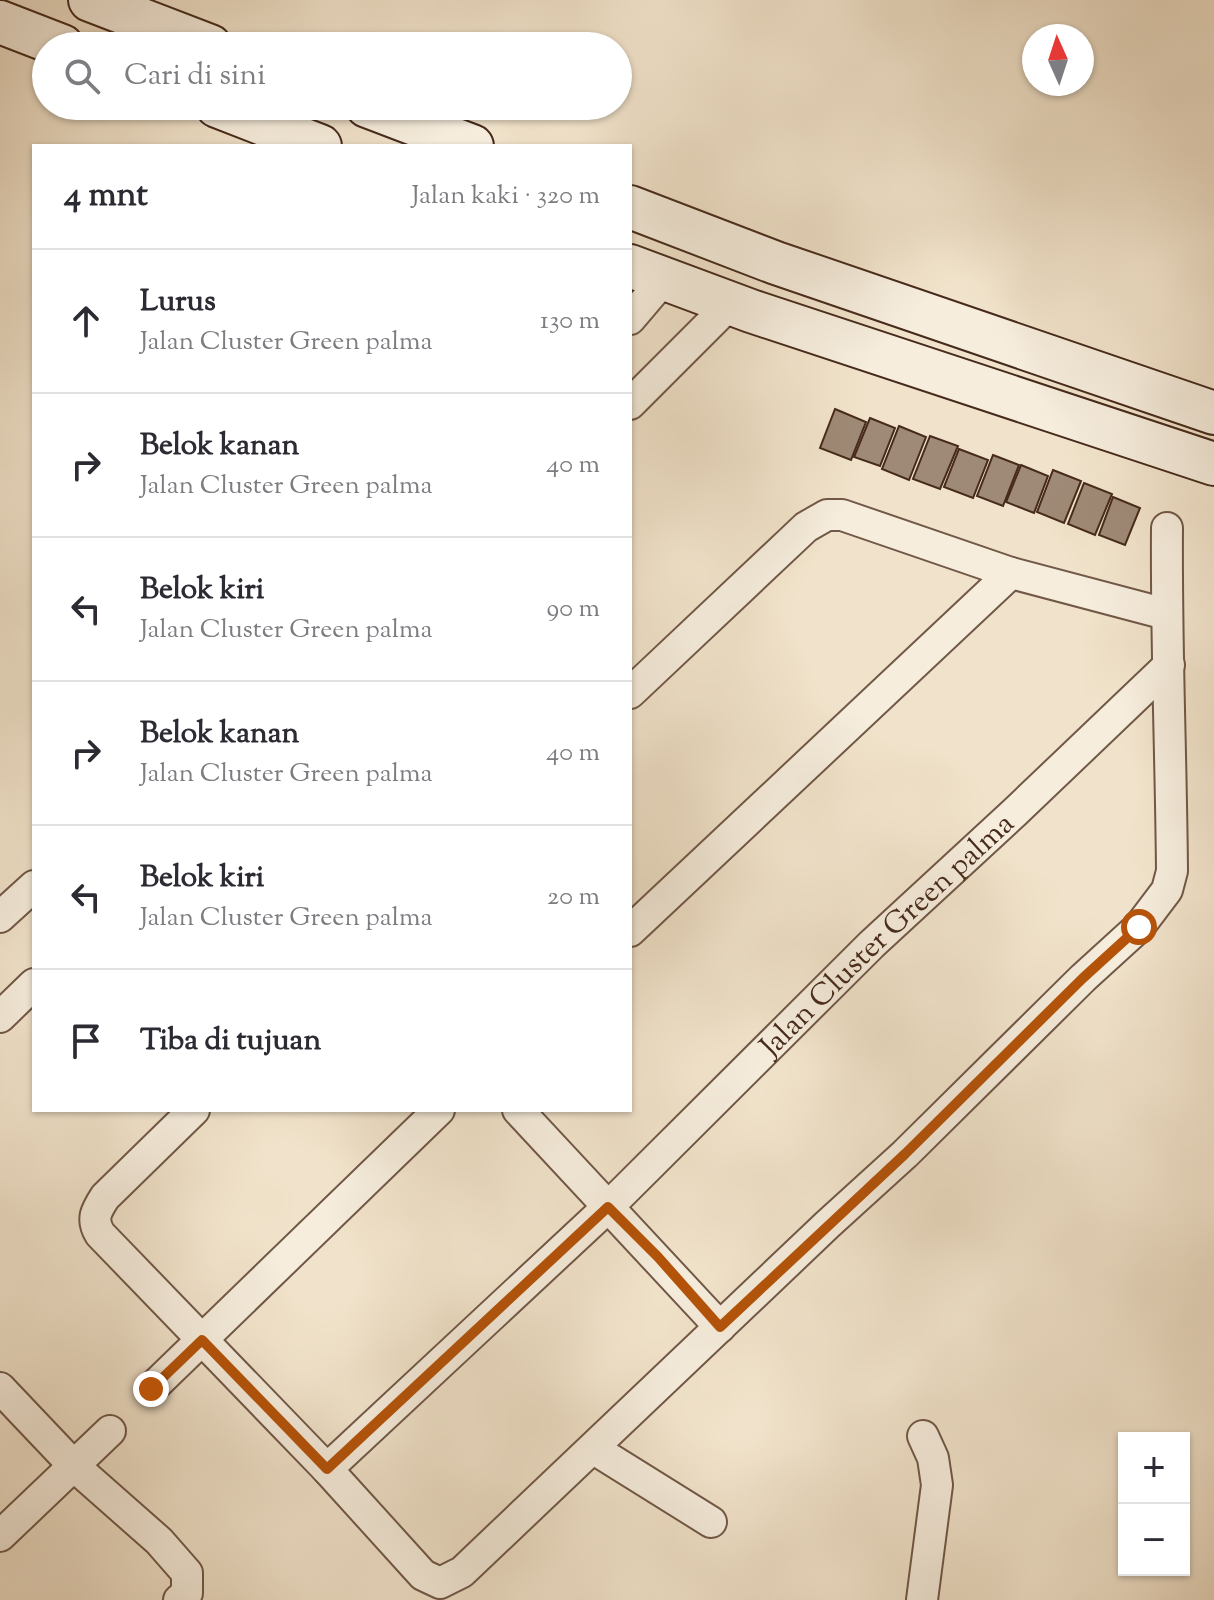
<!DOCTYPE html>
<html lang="id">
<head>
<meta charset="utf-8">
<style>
	:root { --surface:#fff; --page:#f2f2f3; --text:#2b2b33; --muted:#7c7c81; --line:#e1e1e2 }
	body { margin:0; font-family:"Sorts Mill Goudy",serif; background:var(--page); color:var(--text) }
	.controls { position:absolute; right:24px; bottom:24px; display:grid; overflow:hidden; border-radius:0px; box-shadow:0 2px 6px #0004 }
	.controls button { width:72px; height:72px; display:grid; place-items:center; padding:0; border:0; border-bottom:2px solid var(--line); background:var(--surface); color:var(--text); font:40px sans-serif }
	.compass { position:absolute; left:1022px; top:24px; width:72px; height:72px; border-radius:50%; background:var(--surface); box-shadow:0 2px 6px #0004; rotate:357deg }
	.stop { position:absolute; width:24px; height:24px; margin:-18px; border:6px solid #b45309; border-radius:50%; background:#fff }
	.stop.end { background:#b45309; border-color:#fff; box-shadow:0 2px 8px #0008 }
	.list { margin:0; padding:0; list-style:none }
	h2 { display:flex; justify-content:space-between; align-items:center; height:104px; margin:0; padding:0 32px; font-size:34px }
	h2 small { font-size:26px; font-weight:400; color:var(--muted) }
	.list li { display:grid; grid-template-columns:52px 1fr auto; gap:24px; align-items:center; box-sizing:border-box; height:144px; padding:0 32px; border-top:2px solid var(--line) }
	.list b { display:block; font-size:30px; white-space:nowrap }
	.list p { margin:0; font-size:26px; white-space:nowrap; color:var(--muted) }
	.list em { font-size:26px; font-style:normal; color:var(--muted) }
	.icon { flex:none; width:44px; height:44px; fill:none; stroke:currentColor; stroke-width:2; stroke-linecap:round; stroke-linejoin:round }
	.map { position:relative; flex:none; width:1214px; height:1600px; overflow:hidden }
	.search { position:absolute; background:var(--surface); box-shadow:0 2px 6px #0004; left:32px; top:32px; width:600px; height:88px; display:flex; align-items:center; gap:20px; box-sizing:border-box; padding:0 28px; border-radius:44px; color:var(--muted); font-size:30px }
	.panel { position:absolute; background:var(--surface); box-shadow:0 2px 6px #0004; left:32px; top:144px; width:600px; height:968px; border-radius:0px }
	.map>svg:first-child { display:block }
	.building { fill:#9f8a77; stroke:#462a1b; stroke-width:2 }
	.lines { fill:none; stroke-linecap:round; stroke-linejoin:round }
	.street-casing { stroke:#715847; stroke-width:34 }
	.secondary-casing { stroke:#462a1b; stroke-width:46 }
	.street { stroke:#f6eddd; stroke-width:30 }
	.secondary { stroke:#f6eddd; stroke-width:42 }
	.route { stroke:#b45309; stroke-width:10 }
	.labels { text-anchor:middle; stroke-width:6; stroke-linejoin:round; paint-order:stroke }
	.street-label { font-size:30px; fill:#462a1b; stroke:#f6eddd }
</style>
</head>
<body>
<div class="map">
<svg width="1214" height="1600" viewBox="0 0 1214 1600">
	<rect width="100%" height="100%" fill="#f1e3cb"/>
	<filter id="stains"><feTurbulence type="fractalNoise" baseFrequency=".0025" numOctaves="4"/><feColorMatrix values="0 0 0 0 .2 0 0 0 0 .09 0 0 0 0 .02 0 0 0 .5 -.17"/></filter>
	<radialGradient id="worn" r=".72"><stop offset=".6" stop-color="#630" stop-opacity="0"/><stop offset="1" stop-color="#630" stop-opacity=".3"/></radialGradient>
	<!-- building -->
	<g class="building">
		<path d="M835,409L866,422L851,460L820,448Z"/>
		<path d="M870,418L895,428L880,466L854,457Z"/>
		<path d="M899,426L926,437L909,480L882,469Z"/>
		<path d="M930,436L958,446L940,489L913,479Z"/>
		<path d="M959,449L988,460L973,498L944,487Z"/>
		<path d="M993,455L1019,465L1003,506L977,496Z"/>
		<path d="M1021,465L1048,476L1034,513L1006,502Z"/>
		<path d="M1053,470L1081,481L1064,523L1037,512Z"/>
		<path d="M1084,483L1112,494L1095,535L1068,524Z"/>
		<path d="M1113,497L1140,508L1125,545L1099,535Z"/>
	</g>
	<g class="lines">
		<!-- street casing -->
		<g class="street-casing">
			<g id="street">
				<path d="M630,319L664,279"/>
				<path d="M630,404L731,303"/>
				<path d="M630,693L806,527L827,515H842L1011,573L1166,614"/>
				<path d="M0,917L34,886"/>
				<path d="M630,931L1011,573"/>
				<path d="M0,1017L34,984"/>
				<path d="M194,1110L105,1197C96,1211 91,1219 100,1234L327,1469L423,1575L440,1583L462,1572L828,1224L905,1154L1083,978L1139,927L1167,890L1172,871C1171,756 1166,642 1167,528"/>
				<path d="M518,1110L720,1327"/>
				<path d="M0,1388L74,1466L159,1541L187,1573V1593L179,1600"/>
				<path d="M151,1389L439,1110"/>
				<path d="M594,1449L711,1522"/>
				<path id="s1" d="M327,1469L608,1207L872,944L1014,813L1169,665"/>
				<path d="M0,1536L110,1431"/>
				<path d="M922,1600L937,1485L933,1458L923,1436"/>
			</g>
		</g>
		<!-- secondary casing -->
		<g class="secondary-casing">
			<g id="secondary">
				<path d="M90,0L210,46"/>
				<path d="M0,22L62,46"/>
				<path d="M217,106L320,146"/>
				<path d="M367,106L472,146"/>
				<path d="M630,207L776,263L1214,413"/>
				<path d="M630,266L751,311L1214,464"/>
			</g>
		</g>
		<!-- street -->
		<use href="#street" class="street"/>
		<!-- secondary -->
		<use href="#secondary" class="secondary"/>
	</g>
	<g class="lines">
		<!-- route -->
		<path class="route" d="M151,1389L202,1340L327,1469L608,1207L658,1257L720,1327L905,1154L1083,978L1139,927"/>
	</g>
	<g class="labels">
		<!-- street labels -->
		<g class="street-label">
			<text dy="10" stroke="none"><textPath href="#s1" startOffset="774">Jalan Cluster Green palma</textPath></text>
		</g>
	</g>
	<rect width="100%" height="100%" filter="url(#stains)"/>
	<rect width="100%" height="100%" fill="url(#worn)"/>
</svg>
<div class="controls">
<button>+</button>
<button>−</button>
</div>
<svg class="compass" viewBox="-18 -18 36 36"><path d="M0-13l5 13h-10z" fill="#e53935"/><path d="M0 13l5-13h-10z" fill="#7c7c81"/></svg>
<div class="stop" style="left:1139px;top:927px"></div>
<div class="stop end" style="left:151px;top:1389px"></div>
<div class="search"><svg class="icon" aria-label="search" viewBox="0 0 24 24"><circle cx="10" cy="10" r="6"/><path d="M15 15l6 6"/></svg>Cari di sini</div>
<section class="panel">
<h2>4 mnt<small>Jalan kaki · 320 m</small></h2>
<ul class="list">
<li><svg class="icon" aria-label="ahead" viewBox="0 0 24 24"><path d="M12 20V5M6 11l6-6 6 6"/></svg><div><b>Lurus</b><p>Jalan Cluster Green palma</p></div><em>130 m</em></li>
<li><svg class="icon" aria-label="right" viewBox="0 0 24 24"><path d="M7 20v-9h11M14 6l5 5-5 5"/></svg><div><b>Belok kanan</b><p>Jalan Cluster Green palma</p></div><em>40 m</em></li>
<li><svg class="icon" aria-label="left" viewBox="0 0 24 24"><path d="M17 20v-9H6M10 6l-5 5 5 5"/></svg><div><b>Belok kiri</b><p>Jalan Cluster Green palma</p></div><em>90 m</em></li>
<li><svg class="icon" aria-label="right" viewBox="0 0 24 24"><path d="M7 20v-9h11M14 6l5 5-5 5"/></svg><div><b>Belok kanan</b><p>Jalan Cluster Green palma</p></div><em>40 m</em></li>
<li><svg class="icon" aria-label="left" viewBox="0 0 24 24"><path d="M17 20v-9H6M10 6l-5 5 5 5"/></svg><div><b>Belok kiri</b><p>Jalan Cluster Green palma</p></div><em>20 m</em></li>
<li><svg class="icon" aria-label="arrive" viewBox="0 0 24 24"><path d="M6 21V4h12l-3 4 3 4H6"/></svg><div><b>Tiba di tujuan</b></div></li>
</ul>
</section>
</div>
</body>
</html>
